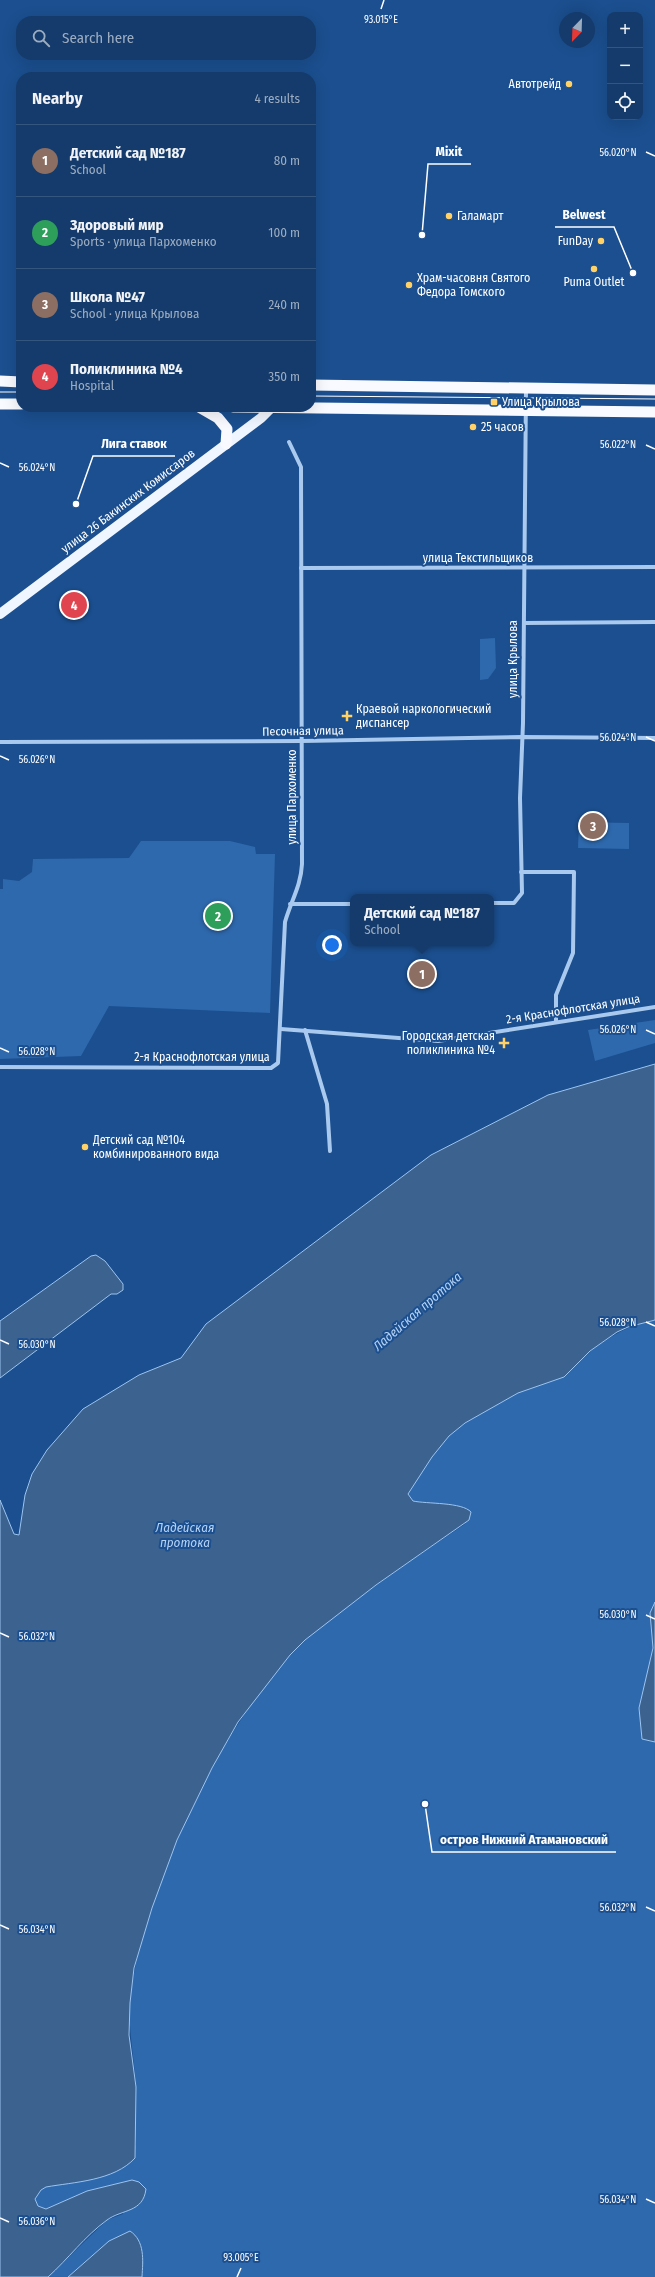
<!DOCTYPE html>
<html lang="en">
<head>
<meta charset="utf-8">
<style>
	:root { --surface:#143b6b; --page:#1d4271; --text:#f1f3f6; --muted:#9dadc1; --line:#33557e; --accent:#d6ab8b }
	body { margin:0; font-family:"Fira Sans Condensed",sans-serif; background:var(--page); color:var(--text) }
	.controls { position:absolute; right:12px; top:12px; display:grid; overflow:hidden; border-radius:8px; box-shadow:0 4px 16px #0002 }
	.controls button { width:36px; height:36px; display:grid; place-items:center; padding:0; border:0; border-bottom:1px solid var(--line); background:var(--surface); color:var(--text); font:20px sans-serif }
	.compass { position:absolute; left:559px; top:12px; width:36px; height:36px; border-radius:50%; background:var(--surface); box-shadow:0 4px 16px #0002; rotate:203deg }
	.you { position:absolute; left:332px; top:945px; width:14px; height:14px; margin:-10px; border:3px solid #fff; border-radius:50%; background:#1a73e8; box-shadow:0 0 0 6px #1a73e833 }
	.badge { display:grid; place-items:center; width:26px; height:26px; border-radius:50%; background:var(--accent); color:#fff; font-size:13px; font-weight:700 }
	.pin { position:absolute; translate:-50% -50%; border:2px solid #fff; box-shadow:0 1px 4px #0006 }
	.popup { position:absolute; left:350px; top:894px; width:144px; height:52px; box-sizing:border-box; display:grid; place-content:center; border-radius:8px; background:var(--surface); filter:drop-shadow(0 1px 3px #0005); font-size:13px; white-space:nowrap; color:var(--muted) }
	.popup b { font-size:15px; color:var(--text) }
	.popup::after { content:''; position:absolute; left:50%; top:100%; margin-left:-8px; border:8px solid transparent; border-top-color:var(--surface) }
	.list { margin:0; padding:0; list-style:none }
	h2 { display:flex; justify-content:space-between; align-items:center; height:52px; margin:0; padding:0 16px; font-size:17px }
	h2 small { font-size:13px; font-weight:400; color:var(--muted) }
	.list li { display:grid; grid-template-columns:26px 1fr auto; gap:12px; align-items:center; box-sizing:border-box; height:72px; padding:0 16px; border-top:1px solid var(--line) }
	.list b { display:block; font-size:15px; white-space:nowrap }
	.list p { margin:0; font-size:13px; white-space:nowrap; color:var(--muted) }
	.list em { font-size:13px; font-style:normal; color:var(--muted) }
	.icon { flex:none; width:22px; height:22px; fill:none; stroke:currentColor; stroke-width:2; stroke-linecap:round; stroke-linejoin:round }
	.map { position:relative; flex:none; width:655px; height:2277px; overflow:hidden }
	.search { position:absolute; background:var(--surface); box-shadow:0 4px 16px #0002; left:16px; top:16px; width:300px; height:44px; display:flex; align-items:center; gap:10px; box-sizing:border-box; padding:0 14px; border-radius:16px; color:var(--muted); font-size:15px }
	.panel { position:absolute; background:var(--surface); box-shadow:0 4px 16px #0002; left:16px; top:72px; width:300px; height:340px; border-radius:16px }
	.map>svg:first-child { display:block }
	.green { fill:#2e69ad }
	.water { fill:#3c6290; stroke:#9cc4f0 }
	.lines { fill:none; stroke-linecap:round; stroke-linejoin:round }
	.minor { stroke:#a9c9ee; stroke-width:4 }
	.primary { stroke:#f0f6ff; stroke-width:10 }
	.trunk { stroke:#f8faff; stroke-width:11 }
	.tram { stroke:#fff; stroke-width:1 }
	.ticks { fill:none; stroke:#fff; stroke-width:1.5 }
	.poi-dot { fill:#ffd166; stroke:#1b4f8f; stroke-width:1.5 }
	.labels { text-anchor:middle; stroke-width:4; stroke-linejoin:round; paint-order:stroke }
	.poi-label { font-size:12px; fill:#fff; stroke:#1b4f8f; text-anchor:start }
	.street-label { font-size:12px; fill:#fff; stroke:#1b4f8f }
	.water-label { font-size:13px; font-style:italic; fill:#b5d3f5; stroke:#1b4f8f }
	.ticks-label { font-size:10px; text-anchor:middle; fill:#fff; stroke:#1b4f8f; stroke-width:4; stroke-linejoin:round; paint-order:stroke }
	.leader { fill:none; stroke:#fff; stroke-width:1.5 }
	.callout-dot { fill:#fff; stroke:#1b4f8f; stroke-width:1.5 }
	.callout-label { font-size:13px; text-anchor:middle; font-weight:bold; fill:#fff; stroke:#1b4f8f; stroke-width:4; stroke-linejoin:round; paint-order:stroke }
</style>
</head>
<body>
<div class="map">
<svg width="655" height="2277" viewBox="0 0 655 2277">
	<rect width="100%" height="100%" fill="#1b4f8f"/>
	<!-- green -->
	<g class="green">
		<path d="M495,638L496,668L488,679L480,680V639Z"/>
		<path d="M579,822L629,823V849L578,848Z"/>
		<path d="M141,841H230L255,847L256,854H275L270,1013L109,1006L81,1056L0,1059V889H3V879L19,881L32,872L33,859L129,858Z"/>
		<path d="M655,1020V1043L595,1061L588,1030Z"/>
		<path d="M655,1320V2277H142L143,2263L109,2241L68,2277H48L107,2220L123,2214L132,2180L87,2191L46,2209L38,2206L35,2199L41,2190L46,2187L111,2173L136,2145C135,2126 136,2108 136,2089C135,2060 128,2032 130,2003C140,1893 224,1717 304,1641C317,1628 334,1617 348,1606C387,1577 426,1550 465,1524L468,1509L413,1501L408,1494C420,1474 432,1450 450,1435C486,1404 537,1384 579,1361C584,1358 588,1353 593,1349C613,1335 630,1324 655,1320Z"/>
	</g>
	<!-- water -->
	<g class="water">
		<path d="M655,1064V1320L628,1327L617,1332L590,1351L564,1377L518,1393L465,1423L449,1436L432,1457L408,1494L413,1501C427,1504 462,1502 471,1512L469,1520L376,1585L305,1640L290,1655L238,1722L212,1768L177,1840L152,1908L134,1968L130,2003L129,2035L136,2087L135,2158C114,2181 74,2182 46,2187L41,2190L35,2199L38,2206L46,2209L87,2191L132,2180L139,2182L146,2189C143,2213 122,2209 107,2220C85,2236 68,2259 48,2277H0V1500L14,1534L19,1535L25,1495L32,1474L47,1450L83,1409L139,1375L181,1358L206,1324L431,1155L548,1095Z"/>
		<path d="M96,1255L105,1261L123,1284V1290L117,1294H111L0,1378V1321L91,1256Z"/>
		<path d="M655,1602V1742L642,1739L639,1708L653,1648L650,1613Z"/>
		<path d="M130,2231C145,2241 143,2260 142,2277H68L109,2241Z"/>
	</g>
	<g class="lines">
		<!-- minor -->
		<g class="minor">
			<path d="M301,568L655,567"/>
			<path d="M524,623L655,622"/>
			<path d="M0,742L302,741L522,737L655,738"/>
			<path d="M521,872H574L573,953L556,995V1021"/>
			<path d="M491,903H514L522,893L520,798L523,723L526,389"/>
			<path d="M290,904H353"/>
			<path d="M281,1029L438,1041L655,1007"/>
			<path d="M305,1030L327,1104L330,1151"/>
			<path d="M0,1067L271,1068L278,1063L285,922C291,901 301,886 302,864L301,467L289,442"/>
		</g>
		<!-- primary -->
		<path class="primary" d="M0,614L261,418L272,407"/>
		<!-- trunk -->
		<g class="trunk">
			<path d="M0,381L21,382"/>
			<path d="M311,385L655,390"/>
			<path d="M0,404H21"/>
			<path d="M199,407L218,418L227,429L226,444"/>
			<path d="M233,407L655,412"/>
		</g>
		<!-- tram -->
		<g class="tram">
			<path d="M0,392H21"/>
			<path d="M311,396L655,399"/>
		</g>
	</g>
	<!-- ticks -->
	<path class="ticks" d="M381,9L384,0M646,152L655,156M646,445L655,449M0,463L9,467M646,737L655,741M0,756L9,760M646,1030L655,1034M0,1048L9,1052M646,1322L655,1326M0,1340L9,1344M646,1615L655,1619M0,1633L9,1637M646,1907L655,1911M0,1925L9,1929M646,2199L655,2203M0,2218L9,2222M237,2277L241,2268"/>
	<!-- markers -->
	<g class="poi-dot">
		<circle cx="569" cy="84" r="4"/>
		<circle cx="449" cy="216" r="4"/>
		<circle cx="601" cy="241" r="4"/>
		<circle cx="594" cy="269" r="4"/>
		<circle cx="409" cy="285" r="4"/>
		<rect x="490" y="398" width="8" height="8" rx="2"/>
		<circle cx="473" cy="427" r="4"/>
		<path d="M345 710h4v4h4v4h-4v4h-4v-4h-4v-4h4z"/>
		<path d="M502 1037h4v4h4v4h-4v4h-4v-4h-4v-4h4z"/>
		<circle cx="85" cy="1147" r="4"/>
	</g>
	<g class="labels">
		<!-- poi labels -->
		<g class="poi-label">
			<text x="561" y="88" text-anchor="end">Автотрейд</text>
			<text x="457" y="220">Галамарт</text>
			<text x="593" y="245" text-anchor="end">FunDay</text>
			<text x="417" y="282">Храм-часовня Святого<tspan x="417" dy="14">Федора Томского</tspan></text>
			<text x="594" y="286" text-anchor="middle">Puma Outlet</text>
			<text x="502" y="406">Улица Крылова</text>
			<text x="481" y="431">25 часов</text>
			<text x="356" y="713">Краевой наркологический<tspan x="356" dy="14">диспансер</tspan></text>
			<text x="495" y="1040" text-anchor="end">Городская детская<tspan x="495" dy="14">поликлиника №4</tspan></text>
			<text x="93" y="1144">Детский сад №104<tspan x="93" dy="14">комбинированного вида</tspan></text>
		</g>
		<!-- street labels -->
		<g class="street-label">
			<text transform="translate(128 501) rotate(-37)" y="4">улица 26 Бакинских Комиссаров</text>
			<text x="478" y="562">улица Текстильщиков</text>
			<text transform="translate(513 659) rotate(-90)" y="4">улица Крылова</text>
			<text transform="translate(303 731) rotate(-1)" y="4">Песочная улица</text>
			<text transform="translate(292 797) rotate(-90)" y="4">улица Пархоменко</text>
			<text transform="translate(573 1009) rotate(-9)" y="4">2-я Краснофлотская улица</text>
			<text x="202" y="1061">2-я Краснофлотская улица</text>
		</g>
		<!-- water labels -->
		<g class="water-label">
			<text transform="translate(417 1311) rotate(-41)" y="5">Ладейская протока</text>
			<text x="185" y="1532">Ладейская<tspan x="185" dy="15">протока</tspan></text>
		</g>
	</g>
	<g class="ticks-label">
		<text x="381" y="23">93.015°E</text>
		<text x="618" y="156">56.020°N</text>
		<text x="618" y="448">56.022°N</text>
		<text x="37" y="471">56.024°N</text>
		<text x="618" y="741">56.024°N</text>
		<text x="37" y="763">56.026°N</text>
		<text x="618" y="1033">56.026°N</text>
		<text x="37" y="1055">56.028°N</text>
		<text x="618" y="1326">56.028°N</text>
		<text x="37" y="1348">56.030°N</text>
		<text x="618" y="1618">56.030°N</text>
		<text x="37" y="1640">56.032°N</text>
		<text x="618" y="1911">56.032°N</text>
		<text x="37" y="1933">56.034°N</text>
		<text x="618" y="2203">56.034°N</text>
		<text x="37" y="2225">56.036°N</text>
		<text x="241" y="2261">93.005°E</text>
	</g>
	<!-- callouts -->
	<path class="leader" d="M422 235L428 164H471M633 273L614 227H555M76 504L93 456H175M425 1804L432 1852H616"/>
	<g class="callout-dot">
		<circle cx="422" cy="235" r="4"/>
		<circle cx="633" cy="273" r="4"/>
		<circle cx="76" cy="504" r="4"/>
		<circle cx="425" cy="1804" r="4"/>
	</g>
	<g class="callout-label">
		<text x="449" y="156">Mixit</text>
		<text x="584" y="219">Belwest</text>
		<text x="134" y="448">Лига ставок</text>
		<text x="524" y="1844">остров Нижний Атамановский</text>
	</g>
</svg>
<div class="controls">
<button>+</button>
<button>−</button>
<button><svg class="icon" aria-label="locate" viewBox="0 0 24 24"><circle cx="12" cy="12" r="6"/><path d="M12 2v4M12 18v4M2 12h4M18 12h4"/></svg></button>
</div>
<svg class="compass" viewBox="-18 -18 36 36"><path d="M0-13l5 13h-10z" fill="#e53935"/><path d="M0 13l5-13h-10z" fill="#9dadc1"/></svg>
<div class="you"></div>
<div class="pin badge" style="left:422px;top:974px;background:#8d6e63">1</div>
<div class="popup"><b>Детский сад №187</b>School</div>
<div class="pin badge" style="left:218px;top:916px;background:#2e9e5b">2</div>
<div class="pin badge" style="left:593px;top:826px;background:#8d6e63">3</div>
<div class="pin badge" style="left:74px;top:605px;background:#e0444e">4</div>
<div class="search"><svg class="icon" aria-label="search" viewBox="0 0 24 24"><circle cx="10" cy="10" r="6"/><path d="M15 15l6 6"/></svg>Search here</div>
<section class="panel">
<h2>Nearby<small>4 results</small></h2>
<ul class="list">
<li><span class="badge" style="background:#8d6e63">1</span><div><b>Детский сад №187</b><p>School</p></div><em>80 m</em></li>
<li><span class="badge" style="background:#2e9e5b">2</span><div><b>Здоровый мир</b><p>Sports · улица Пархоменко</p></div><em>100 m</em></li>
<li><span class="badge" style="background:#8d6e63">3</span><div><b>Школа №47</b><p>School · улица Крылова</p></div><em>240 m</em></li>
<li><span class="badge" style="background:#e0444e">4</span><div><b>Поликлиника №4</b><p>Hospital</p></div><em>350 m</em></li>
</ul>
</section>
</div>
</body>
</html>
